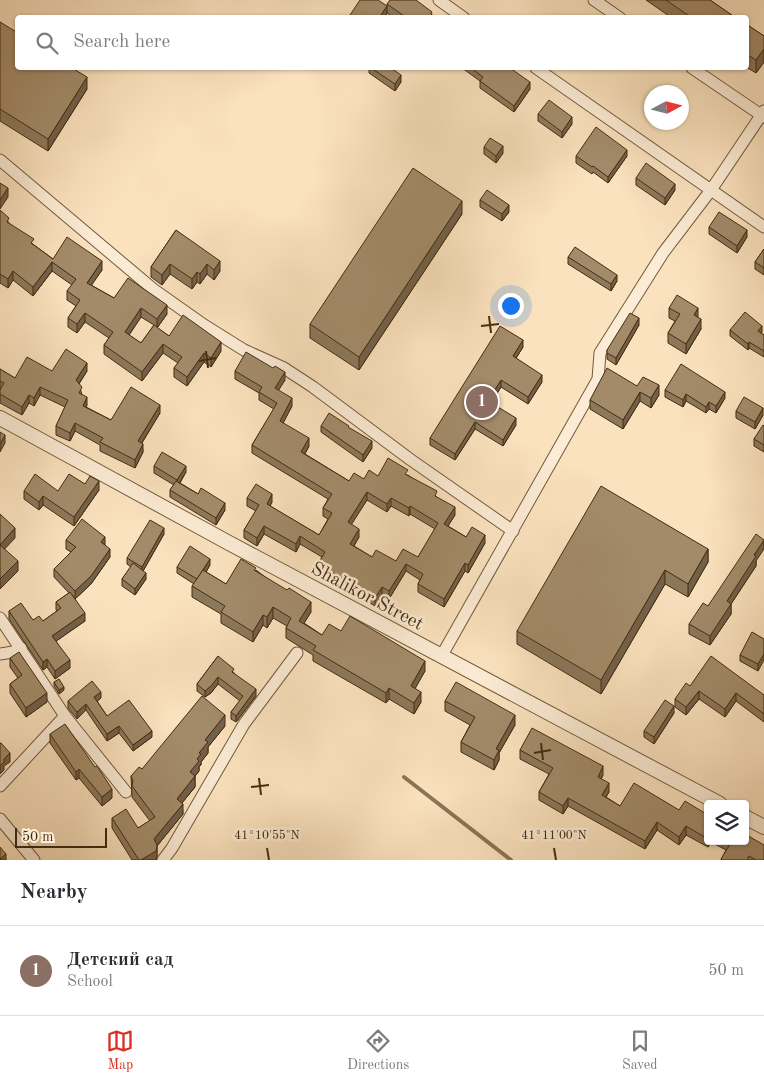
<!DOCTYPE html>
<html lang="en">
<head>
<meta charset="utf-8">
<style>
	:root { --surface:#fff; --page:#f7f7f7; --text:#2b2b33; --muted:#7c7c81; --line:#e1e1e2; --accent:#d93025 }
	body { margin:0; font-family:"Old Standard TT",serif; background:var(--page); color:var(--text) }
	.controls { position:absolute; right:15px; bottom:15px; display:grid; overflow:hidden; border-radius:5px; box-shadow:0 1px 4px #0004 }
	.controls button { width:45px; height:45px; display:grid; place-items:center; padding:0; border:0; border-bottom:1px solid var(--line); background:var(--surface); color:var(--text); font:25px sans-serif }
	.compass { position:absolute; left:644px; top:85px; width:45px; height:45px; border-radius:50%; background:var(--surface); box-shadow:0 1px 4px #0004; rotate:83deg }
	.scale { position:absolute; left:15px; bottom:12px; width:92px; box-sizing:border-box; padding-left:5px; border:2px solid #442d0f; border-top:0; font-size:14px; line-height:18px; white-space:nowrap; color:#442d0f; -webkit-text-stroke:4px #fcecd5; paint-order:stroke }
	.you { position:absolute; left:510px; top:305px; width:18px; height:18px; margin:-12px; border:4px solid #fff; border-radius:50%; background:#1a73e8; box-shadow:0 0 0 8px #1a73e833 }
	.badge { display:grid; place-items:center; width:32px; height:32px; border-radius:50%; background:var(--accent); color:#fff; font-size:16px; font-weight:700 }
	.pin { position:absolute; translate:-50% -50%; border:2px solid #fff; box-shadow:0 1px 5px #0006 }
	.list { margin:0; padding:0; list-style:none }
	h2 { display:flex; justify-content:space-between; align-items:center; height:65px; margin:0; padding:0 20px; font-size:21px }
	h2 small { font-size:16px; font-weight:400; color:var(--muted) }
	.list li { display:grid; grid-template-columns:32px 1fr auto; gap:15px; align-items:center; box-sizing:border-box; height:90px; padding:0 20px; border-top:1px solid var(--line) }
	.list b { display:block; font-size:19px; white-space:nowrap }
	.list p { margin:0; font-size:16px; white-space:nowrap; color:var(--muted) }
	.list em { font-size:16px; font-style:normal; color:var(--muted) }
	.icon { flex:none; width:28px; height:28px; fill:none; stroke:currentColor; stroke-width:2; stroke-linecap:round; stroke-linejoin:round }
	.map { position:relative; flex:none; width:764px; height:860px; overflow:hidden }
	.search { position:absolute; background:var(--surface); box-shadow:0 1px 4px #0004; left:15px; right:15px; top:15px; height:55px; display:flex; align-items:center; gap:12px; box-sizing:border-box; padding:0 18px; border-radius:5px; color:var(--muted); font-size:19px }
	.sheet { height:155px; background:var(--surface) }
	nav { display:flex; justify-content:space-around; align-items:center; box-sizing:border-box; height:70px; border-top:1px solid var(--line); background:var(--surface); font-size:14px; color:var(--muted) }
	nav a { display:grid; justify-items:center; gap:2px }
	nav .on { color:var(--accent) }
	.map>svg:first-child { display:block }
	.lines { fill:none; stroke-linecap:round; stroke-linejoin:round }
	.stream { stroke:#8d7454; stroke-width:4 }
	.minor-casing { stroke:#725a3b; stroke-width:13 }
	.tertiary-casing { stroke:#725a3b; stroke-width:16 }
	.minor { stroke:#fcecd5; stroke-width:11 }
	.tertiary { stroke:#fcecd5; stroke-width:14 }
	.wall { fill:#8c785b; stroke:#442d0f; fill-rule:evenodd }
	.shaded-wall { fill:#72614a; stroke:#442d0f }
	.building { fill:#a38b6a; stroke:#442d0f; fill-rule:evenodd }
	.ticks { fill:none; stroke:#442d0f; stroke-width:2 }
	.labels { text-anchor:middle; stroke-width:5; stroke-linejoin:round; paint-order:stroke }
	.street-label { font-size:19px; fill:#442d0f; stroke:#fcecd5 }
	.ticks-label { font-size:12px; text-anchor:middle; fill:#442d0f; stroke:#fcecd5; stroke-width:5; stroke-linejoin:round; paint-order:stroke }
</style>
</head>
<body>
<div class="map">
<svg width="764" height="860" viewBox="0 0 764 860">
	<rect width="100%" height="100%" fill="#fbe2be"/>
	<filter id="stains"><feTurbulence type="fractalNoise" baseFrequency=".004" numOctaves="4"/><feColorMatrix values="0 0 0 0 .2 0 0 0 0 .09 0 0 0 0 .02 0 0 0 .5 -.17"/></filter>
	<radialGradient id="worn" r=".72"><stop offset=".6" stop-color="#630" stop-opacity="0"/><stop offset="1" stop-color="#630" stop-opacity=".3"/></radialGradient>
	<g class="lines">
		<!-- stream -->
		<path class="stream" d="M404,777L511,860"/>
		<!-- minor casing -->
		<g class="minor-casing">
			<g id="minor">
				<path d="M439,0L464,18"/>
				<path d="M594,0L620,18"/>
				<path d="M536,68L764,227"/>
				<path d="M692,68L764,117"/>
				<path d="M0,160L153,289L204,325L244,350L284,368L313,387L411,460L513,531"/>
				<path d="M0,618L65,716L126,792"/>
				<path d="M0,654L13,652L21,648"/>
				<path d="M442,655L598,379L600,353L663,253L711,190L764,111"/>
				<path d="M0,786L65,716"/>
				<path d="M0,819L34,860"/>
				<path d="M163,860L172,848L244,724L297,653"/>
			</g>
		</g>
		<!-- tertiary casing -->
		<g class="tertiary-casing">
			<g id="tertiary">
				<path d="M0,418L229,543L720,804"/>
				<path d="M745,817L764,827"/>
			</g>
		</g>
		<!-- minor -->
		<use href="#minor" class="minor"/>
		<!-- tertiary -->
		<use href="#tertiary" class="tertiary"/>
	</g>
	<!-- wall -->
	<g class="wall">
		<path d="M646,0H710L736,18H672Z"/>
		<path d="M387,4L432,15L436,18H394L387,13L384,18H348L387,6Z"/>
		<path d="M0,22L87,89L48,151L0,121Z"/>
		<path d="M746,24L764,36V62L756,73L746,67Z"/>
		<path d="M369,68H391L401,82L395,91L369,73Z"/>
		<path d="M462,68H510L530,89L514,112L480,88V81Z"/>
		<path d="M538,114L572,124L562,138L538,121Z"/>
		<path d="M484,147L503,153L496,163L484,154Z"/>
		<path d="M576,156H627L608,183L593,172L592,174L576,163Z"/>
		<path d="M636,178L675,190L665,205L636,185Z"/>
		<path d="M480,200L509,212L502,221L480,207Z"/>
		<path d="M0,210L9,223L34,245L53,259L102,270L91,285L114,298L167,314L157,328L169,336L221,351L211,367L204,362L187,386L174,377V368L178,363L163,353L142,381L104,354V345L109,338L85,322L77,333L68,327V318L76,306L67,300V291L72,285L52,271L33,296L13,280L8,288L0,283ZM141,317L154,325L141,343L129,335Z"/>
		<path d="M462,214L359,370L310,338V324Z"/>
		<path d="M709,227L747,237L737,253L709,234Z"/>
		<path d="M176,230L220,271L214,280L207,274L200,284L197,282L192,289L170,274L162,285L151,277V267Z"/>
		<path d="M764,249V275L755,269V262Z"/>
		<path d="M568,257L617,281L611,291L568,264Z"/>
		<path d="M669,308L698,318L701,329L686,354L668,343V333L675,321L669,318Z"/>
		<path d="M639,325L616,365L607,359V350Z"/>
		<path d="M730,330L762,332L761,333L764,335V357L749,348L748,350L730,336Z"/>
		<path d="M523,347L516,358L542,382L528,404L501,387L491,403L516,425L503,446L475,429L455,460L430,445V438Z"/>
		<path d="M0,369L15,378L52,371H87L79,384L82,395L87,405L86,407L111,420L160,413L142,443L143,452L135,468L100,451V445L75,431L70,441L56,435V426L65,407L40,395L34,406L29,403L22,415L0,403Z"/>
		<path d="M235,371L285,380L278,390L292,406L283,423L309,446L305,454L349,481L364,479L378,476L408,475L437,497L455,515L448,526L466,537L485,543L468,573L465,571L444,607L418,592V584L420,580L406,571L389,599L382,595L375,606L318,572V564L322,557L300,544L296,552L264,534L257,546L244,538V530L256,511L247,506V498L272,502L270,506L319,535L328,519L323,516V508L328,499L252,453V445L274,409L259,400V393L235,379ZM367,500L387,512L391,506L409,516L410,514L435,529L418,557L396,561L372,557L354,546L359,537L351,524Z"/>
		<path d="M637,386L659,395L651,408L640,401L623,429L590,409V400Z"/>
		<path d="M665,390L725,398L716,413L709,409L706,413L686,401L683,407L665,397Z"/>
		<path d="M736,411L763,415L755,429L736,418Z"/>
		<path d="M321,426L372,448L363,462L321,432Z"/>
		<path d="M764,426V452L754,446V439Z"/>
		<path d="M154,466L186,472L180,483L225,510L216,525L170,497V490L174,485L154,473Z"/>
		<path d="M85,484L99,490L74,526L43,505L39,510L24,499V491H58Z"/>
		<path d="M164,534L143,571L146,579L135,595L122,586V579L131,567L127,564V558Z"/>
		<path d="M66,540L105,545L110,557L91,584L75,599L85,621L56,641L70,668L55,679L47,667L43,670L9,619V611L33,620L43,621L57,611L56,610V602L69,593L54,577V569L71,552L66,549Z"/>
		<path d="M708,549V562L688,597L665,584L601,694L517,644V631Z"/>
		<path d="M756,561V566L731,604V614L710,645L689,634V624L708,606Z"/>
		<path d="M210,565L206,572L226,584L256,570L311,612L304,623L322,635L341,631L425,671L415,688L421,702L414,714L389,699L386,703L313,661V655L286,638V628L287,626L273,618L267,628L263,625L253,642L221,623V614L192,597V586L194,584L177,573V567Z"/>
		<path d="M764,639L758,671L740,661V655Z"/>
		<path d="M218,656L256,696L236,722L231,719V712L240,701L218,684L211,693L205,697L197,691V684Z"/>
		<path d="M10,658L47,702L26,717L10,693V684L18,678L10,667Z"/>
		<path d="M54,682L64,690L59,694L54,686Z"/>
		<path d="M690,686L764,695V722L736,701L725,717L699,699L686,715L675,707V699Z"/>
		<path d="M101,698L97,701L107,716L152,737L133,751L119,733L107,741L86,710L77,719L68,708V701Z"/>
		<path d="M445,701L515,725L499,753V760L494,770L461,752V742L470,725L445,711Z"/>
		<path d="M674,713L654,744L644,737V731Z"/>
		<path d="M225,726L208,747V753L201,762V765L199,766V771L195,776V787L182,803L183,814L157,846V855L156,860H132L112,828V818L138,828L150,821L132,797L131,776L142,769Z"/>
		<path d="M50,734L112,798L102,806L79,778L76,780L50,743Z"/>
		<path d="M520,750L603,775L601,779L609,792L606,797L620,806L679,810L708,815V841H745L764,860H721L726,850L711,842L708,847L686,835L679,845L657,830L645,849L568,806L563,814L539,800V792L549,774L520,759Z"/>
	</g>
	<!-- shaded-wall -->
	<g class="shaded-wall">
		<path d="M387,6V13L384,18H379Z"/>
		<path d="M764,49V62L756,73V60Z"/>
		<path d="M401,75V82L395,91V84Z"/>
		<path d="M87,77V89L48,151V139Z"/>
		<path d="M530,82V89L514,112V106Z"/>
		<path d="M572,117V124L562,138V132Z"/>
		<path d="M503,146V153L496,163V156Z"/>
		<path d="M627,150V156L608,183V177Z"/>
		<path d="M675,184V190L665,205V198Z"/>
		<path d="M8,188V197L0,209V200Z"/>
		<path d="M462,201V214L359,370V357Z"/>
		<path d="M509,205V212L502,221V214Z"/>
		<path d="M747,230V237L737,253V246Z"/>
		<path d="M102,261V270L87,292V283Z"/>
		<path d="M220,261V271L214,280V270Z"/>
		<path d="M52,262V271L33,296V287Z"/>
		<path d="M170,264V274L162,285V275Z"/>
		<path d="M207,264V274L200,284V274Z"/>
		<path d="M13,271V280L8,288V279Z"/>
		<path d="M197,272V282L192,289V279Z"/>
		<path d="M617,275V281L611,291V284Z"/>
		<path d="M167,305V314L157,328V319Z"/>
		<path d="M141,308V317L125,341V332Z"/>
		<path d="M698,308V318L694,315Z"/>
		<path d="M85,313V322L77,333V324Z"/>
		<path d="M639,318V325L616,365V358Z"/>
		<path d="M701,319V329L686,354V344Z"/>
		<path d="M762,326V332L758,337V331Z"/>
		<path d="M523,340V347L513,363V356Z"/>
		<path d="M221,342V351L211,367V358Z"/>
		<path d="M749,342V348L748,350V344Z"/>
		<path d="M163,344V353L142,381V372Z"/>
		<path d="M204,353V362L187,386V377Z"/>
		<path d="M87,363V371L76,388V380Z"/>
		<path d="M285,372V380L275,396V388Z"/>
		<path d="M542,375V382L528,404V397Z"/>
		<path d="M501,380V387L488,407V401Z"/>
		<path d="M659,385V395L651,408V398Z"/>
		<path d="M40,387V395L34,406V398Z"/>
		<path d="M640,392V401L623,429V420Z"/>
		<path d="M725,392V398L716,413V406Z"/>
		<path d="M686,394V401L683,407V400Z"/>
		<path d="M29,395V403L22,415V407Z"/>
		<path d="M87,397V405L83,414V406Z"/>
		<path d="M292,398V406L280,429V421Z"/>
		<path d="M709,402V409L706,413V407Z"/>
		<path d="M160,405V413L138,449V441Z"/>
		<path d="M763,408V415L755,429V422Z"/>
		<path d="M516,418V425L503,446V440Z"/>
		<path d="M475,422V429L455,460V454Z"/>
		<path d="M75,423V431L70,441V433Z"/>
		<path d="M5,435V443L0,452V444Z"/>
		<path d="M309,438V446L301,460V452Z"/>
		<path d="M372,441V448L363,462V455Z"/>
		<path d="M143,444V452L135,468V460Z"/>
		<path d="M186,466V472L177,487V480Z"/>
		<path d="M99,481V490L74,526V517Z"/>
		<path d="M367,492V500L348,530V522Z"/>
		<path d="M272,494V502L267,512V504Z"/>
		<path d="M43,496V505L39,510V502Z"/>
		<path d="M391,498V506L387,512V504Z"/>
		<path d="M225,503V510L216,525V518Z"/>
		<path d="M410,506V514L409,516V508Z"/>
		<path d="M455,507V515L444,532V524Z"/>
		<path d="M264,526V534L257,546V538Z"/>
		<path d="M15,528V538L0,554V545Z"/>
		<path d="M164,528V534L142,573V567Z"/>
		<path d="M359,529V537L350,552V544Z"/>
		<path d="M485,535V543L468,573V565Z"/>
		<path d="M300,536V544L296,552V544Z"/>
		<path d="M105,537V545L101,542Z"/>
		<path d="M764,540V549L756,561V566L731,604V614L710,645V636L727,601L754,555Z"/>
		<path d="M110,549V557L91,584L75,599V591Z"/>
		<path d="M708,549V562L688,597V584Z"/>
		<path d="M210,559V565L198,586V579Z"/>
		<path d="M18,561V571L0,589V579Z"/>
		<path d="M465,563V571L444,607V599Z"/>
		<path d="M406,564V571L389,599V591Z"/>
		<path d="M665,570V584L601,694V680Z"/>
		<path d="M146,573V579L135,595V589Z"/>
		<path d="M382,587V595L375,606V598Z"/>
		<path d="M311,602V612L299,631V621Z"/>
		<path d="M273,607V618L267,628V617Z"/>
		<path d="M85,613V621L52,644V636Z"/>
		<path d="M263,615V625L253,642V632Z"/>
		<path d="M764,654V660L758,671V664Z"/>
		<path d="M47,659V667L43,670V662Z"/>
		<path d="M70,660V668L55,679V671Z"/>
		<path d="M425,661V671L411,696V686Z"/>
		<path d="M218,677V684L211,693L205,697V691Z"/>
		<path d="M64,687V690L59,694V690Z"/>
		<path d="M389,688V699L386,703V693Z"/>
		<path d="M256,689V696L236,722V716Z"/>
		<path d="M699,691V699L686,715V707Z"/>
		<path d="M101,692V698L94,704V697Z"/>
		<path d="M421,692V702L414,714V703Z"/>
		<path d="M47,693V702L26,717V708Z"/>
		<path d="M736,693V701L725,717V709Z"/>
		<path d="M86,704V710L77,719V712Z"/>
		<path d="M674,706V713L654,744V737Z"/>
		<path d="M225,715V726L208,747V753L201,762V765L199,766V771L190,783V772L197,759L205,740Z"/>
		<path d="M515,715V725L499,753V760L494,770V760L496,749Z"/>
		<path d="M119,726V733L107,741V734Z"/>
		<path d="M152,731V737L133,751V745Z"/>
		<path d="M10,753V762L4,766V770L0,774V766L4,759Z"/>
		<path d="M603,766V775L598,785V777Z"/>
		<path d="M79,769V778L76,780V772Z"/>
		<path d="M195,776V787L177,809V799Z"/>
		<path d="M609,783V792L602,803V795Z"/>
		<path d="M112,789V798L102,806V797Z"/>
		<path d="M568,798V806L563,814V806Z"/>
		<path d="M183,804V814L157,846V855L156,860H141L154,839Z"/>
		<path d="M657,822V830L645,849V841Z"/>
		<path d="M686,826V835L679,845V837Z"/>
		<path d="M708,841H711L708,847Z"/>
		<path d="M6,854V860H0V859Z"/>
	</g>
	<!-- building -->
	<g class="building">
		<path d="M360,0H378L387,6L379,18H348Z"/>
		<path d="M390,0H416L432,12L431,14L436,18H407L387,4Z"/>
		<path d="M666,0H710L736,18H692Z"/>
		<path d="M0,22L18,33V68H72L87,77L48,139L0,109Z"/>
		<path d="M746,24L764,36V49L756,60L746,54Z"/>
		<path d="M371,68H391L401,75L395,84Z"/>
		<path d="M471,68H510L530,82L514,106L480,81L483,77Z"/>
		<path d="M549,100L572,117L562,132L538,114Z"/>
		<path d="M596,127L627,150L608,177L593,166L592,167L576,156Z"/>
		<path d="M490,138L503,146L496,156L484,147Z"/>
		<path d="M646,163L675,184L665,198L636,178Z"/>
		<path d="M413,168L462,201L359,357L310,324Z"/>
		<path d="M0,183L8,188L0,200Z"/>
		<path d="M487,190L509,205L502,214L480,200Z"/>
		<path d="M0,210L9,218L7,222L34,239L31,243L53,259L67,237L102,261L87,283L114,298L128,278L167,305L157,319L141,308L125,332L141,343L154,325L169,336L183,315L221,342L211,358L204,353L187,377L174,368L182,357L163,344L142,372L104,345L113,332L85,313L77,324L68,318L80,300L67,291L76,279L52,262L33,287L13,271L8,279L0,274Z"/>
		<path d="M719,212L747,230L737,246L709,227Z"/>
		<path d="M176,230L220,261L214,270L207,264L200,274L197,272L192,279L170,264L162,275L151,267Z"/>
		<path d="M575,247L617,275L611,284L568,257Z"/>
		<path d="M764,249V268L755,262Z"/>
		<path d="M677,295L698,308L694,315L701,319L686,344L668,333L680,314L669,308Z"/>
		<path d="M745,312L762,326L758,331L764,335V351L749,342L748,344L730,330Z"/>
		<path d="M630,313L639,318L616,358L607,353V350Z"/>
		<path d="M500,326L523,340L513,356L542,375L528,397L501,380L488,401L516,418L503,440L475,422L455,454L430,438Z"/>
		<path d="M66,349L87,363L76,380L82,387L79,393L87,397L83,406L111,420L131,387L160,405L138,441L143,444L135,460L100,442L103,438L75,423L70,433L56,426L68,400L40,387L34,398L29,395L22,407L0,394V390L4,383L0,381V369L15,378L27,357L52,371Z"/>
		<path d="M246,352L273,368L275,366L285,372L275,388L292,398L280,421L309,438L301,452L349,481L354,473L364,479L369,470L378,476L388,458L408,470L405,474L437,491L435,496L455,507L444,524L466,537L472,527L485,535L468,565L465,563L444,599L418,584L423,574L406,564L389,591L382,587L375,598L318,564L325,552L300,536L296,544L264,526L257,538L244,530L259,505L247,498L256,484L272,494L267,504L319,535L332,513L323,508L332,494L252,445L277,403L259,392L262,387L235,371ZM367,492L387,504L391,498L409,508L410,506L438,523L418,557L403,549L396,561L376,550L372,557L350,544L359,529L348,522Z"/>
		<path d="M681,364L725,392L716,406L709,402L706,407L686,394L683,400L665,390Z"/>
		<path d="M607,368L637,386L643,377L659,385L651,398L640,392L623,420L590,400Z"/>
		<path d="M744,397L763,408L755,422L736,411Z"/>
		<path d="M329,413L349,426L348,427L372,441L363,455L321,426Z"/>
		<path d="M763,425L764,426V445L754,439Z"/>
		<path d="M0,432L5,435L0,444Z"/>
		<path d="M162,452L186,466L177,480L154,466Z"/>
		<path d="M35,474L58,491L69,474L85,484L90,476L99,481L74,517L43,496L39,502L24,491Z"/>
		<path d="M176,481L198,494L201,488L225,503L216,518L170,490Z"/>
		<path d="M601,486L708,549L688,584L665,570L601,680L517,631Z"/>
		<path d="M0,514L15,528L0,545L18,561L0,579Z"/>
		<path d="M82,519L105,537L101,542L110,549L91,576L75,591L54,569L76,547L66,540Z"/>
		<path d="M150,520L164,528L142,567L127,558Z"/>
		<path d="M756,534L764,540L754,555L756,556L727,601L731,604L710,636L689,624L703,603L708,606Z"/>
		<path d="M190,546L210,559L197,579L177,567Z"/>
		<path d="M241,559L256,568L254,570L287,590L289,588L311,602L299,621L322,635L329,624L341,631L350,616L425,661L411,686L421,692L414,703L389,688L386,693L313,650L316,646L286,628L291,618L273,607L267,617L263,615L253,632L221,612L225,606L192,586L203,570L226,584Z"/>
		<path d="M133,563L146,573L135,589L122,579Z"/>
		<path d="M70,592L85,613L52,636L70,660L55,671L47,659L43,662L9,611L21,603L33,620L39,616L43,621L61,608L56,602Z"/>
		<path d="M752,632L764,639V654L758,664L740,655Z"/>
		<path d="M19,652L47,693L26,708L10,684L22,675L10,658Z"/>
		<path d="M218,656L234,669L232,672L256,689L236,716L231,712L243,696L218,677L211,686L205,691L197,684Z"/>
		<path d="M711,656L764,695V714L736,693L725,709L699,691L686,707L675,699L686,683L690,686Z"/>
		<path d="M59,679L64,687L59,690L54,682Z"/>
		<path d="M92,681L101,692L94,697L107,716L129,700L152,731L133,745L119,726L107,734L86,704L77,712L68,701Z"/>
		<path d="M456,682L515,715L496,749L499,750L494,760L461,742L475,717L445,701Z"/>
		<path d="M202,696L225,715L205,740L208,742L199,753L201,754L197,759L199,761L190,772L195,776L177,799L183,804L154,839L157,845L156,851L141,860H139L112,818L126,809L138,828L155,817L132,786L133,781L131,776L139,767L142,769Z"/>
		<path d="M665,700L674,706L654,737L644,731Z"/>
		<path d="M65,724L95,767L97,766L112,789L102,797L79,769L76,772L50,734Z"/>
		<path d="M532,728L603,766L598,777L609,783L602,795L620,806L634,783L679,810L685,801L708,815V839L686,826L679,837L657,822L645,841L568,798L563,806L539,792L553,768L520,750Z"/>
		<path d="M0,743H1L10,753L4,759V762L0,766Z"/>
		<path d="M745,834L764,845V860H756L749,856L747,860H723L721,859L730,844L725,841H745Z"/>
		<path d="M0,847L6,854L0,859Z"/>
	</g>
	<!-- ticks -->
	<path class="ticks" d="M489,316L491,333M481,326L499,324M206,351L208,368M199,361L216,358M541,743L543,760M534,753L551,750M259,778L261,795M251,787L269,785M267,848L269,860M554,848L556,860"/>
	<g class="labels">
		<!-- street labels -->
		<g class="street-label">
			<text transform="translate(368 595) rotate(28)" y="7">Shаlikor Street</text>
		</g>
	</g>
	<g class="ticks-label">
		<text x="267" y="839">41°10'55"N</text>
		<text x="554" y="839">41°11'00"N</text>
	</g>
	<rect width="100%" height="100%" filter="url(#stains)"/>
	<rect width="100%" height="100%" fill="url(#worn)"/>
</svg>
<div class="controls">
<button><svg class="icon" aria-label="layers" viewBox="0 0 24 24"><path d="M12 4l9 5-9 5-9-5zM3 14l9 5 9-5"/></svg></button>
</div>
<svg class="compass" viewBox="-18 -18 36 36"><path d="M0-13l5 13h-10z" fill="#e53935"/><path d="M0 13l5-13h-10z" fill="#7c7c81"/></svg>
<div class="scale">50 m</div>
<div class="you"></div>
<div class="pin badge" style="left:482px;top:402px;background:#8d6e63">1</div>
<div class="search"><svg class="icon" aria-label="search" viewBox="0 0 24 24"><circle cx="10" cy="10" r="6"/><path d="M15 15l6 6"/></svg>Search here</div>
</div>
<section class="sheet">
<h2>Nearby<small></small></h2>
<ul class="list">
<li><span class="badge" style="background:#8d6e63">1</span><div><b>Детский сад</b><p>School</p></div><em>50 m</em></li>
</ul>
</section>
<nav>
<a class="on"><svg class="icon" aria-label="map" viewBox="0 0 24 24"><path d="M3 6l6-2 6 2 6-2v14l-6 2-6-2-6 2zM9 4v14M15 6v14"/></svg>Map</a>
<a><svg class="icon" aria-label="directions" viewBox="0 0 24 24"><path d="M12 3l9 9-9 9-9-9zM9 14v-3h6M13 9l2 2-2 2"/></svg>Directions</a>
<a><svg class="icon" aria-label="saved" viewBox="0 0 24 24"><path d="M7 4h10v16l-5-4-5 4z"/></svg>Saved</a>
</nav>
</body>
</html>
